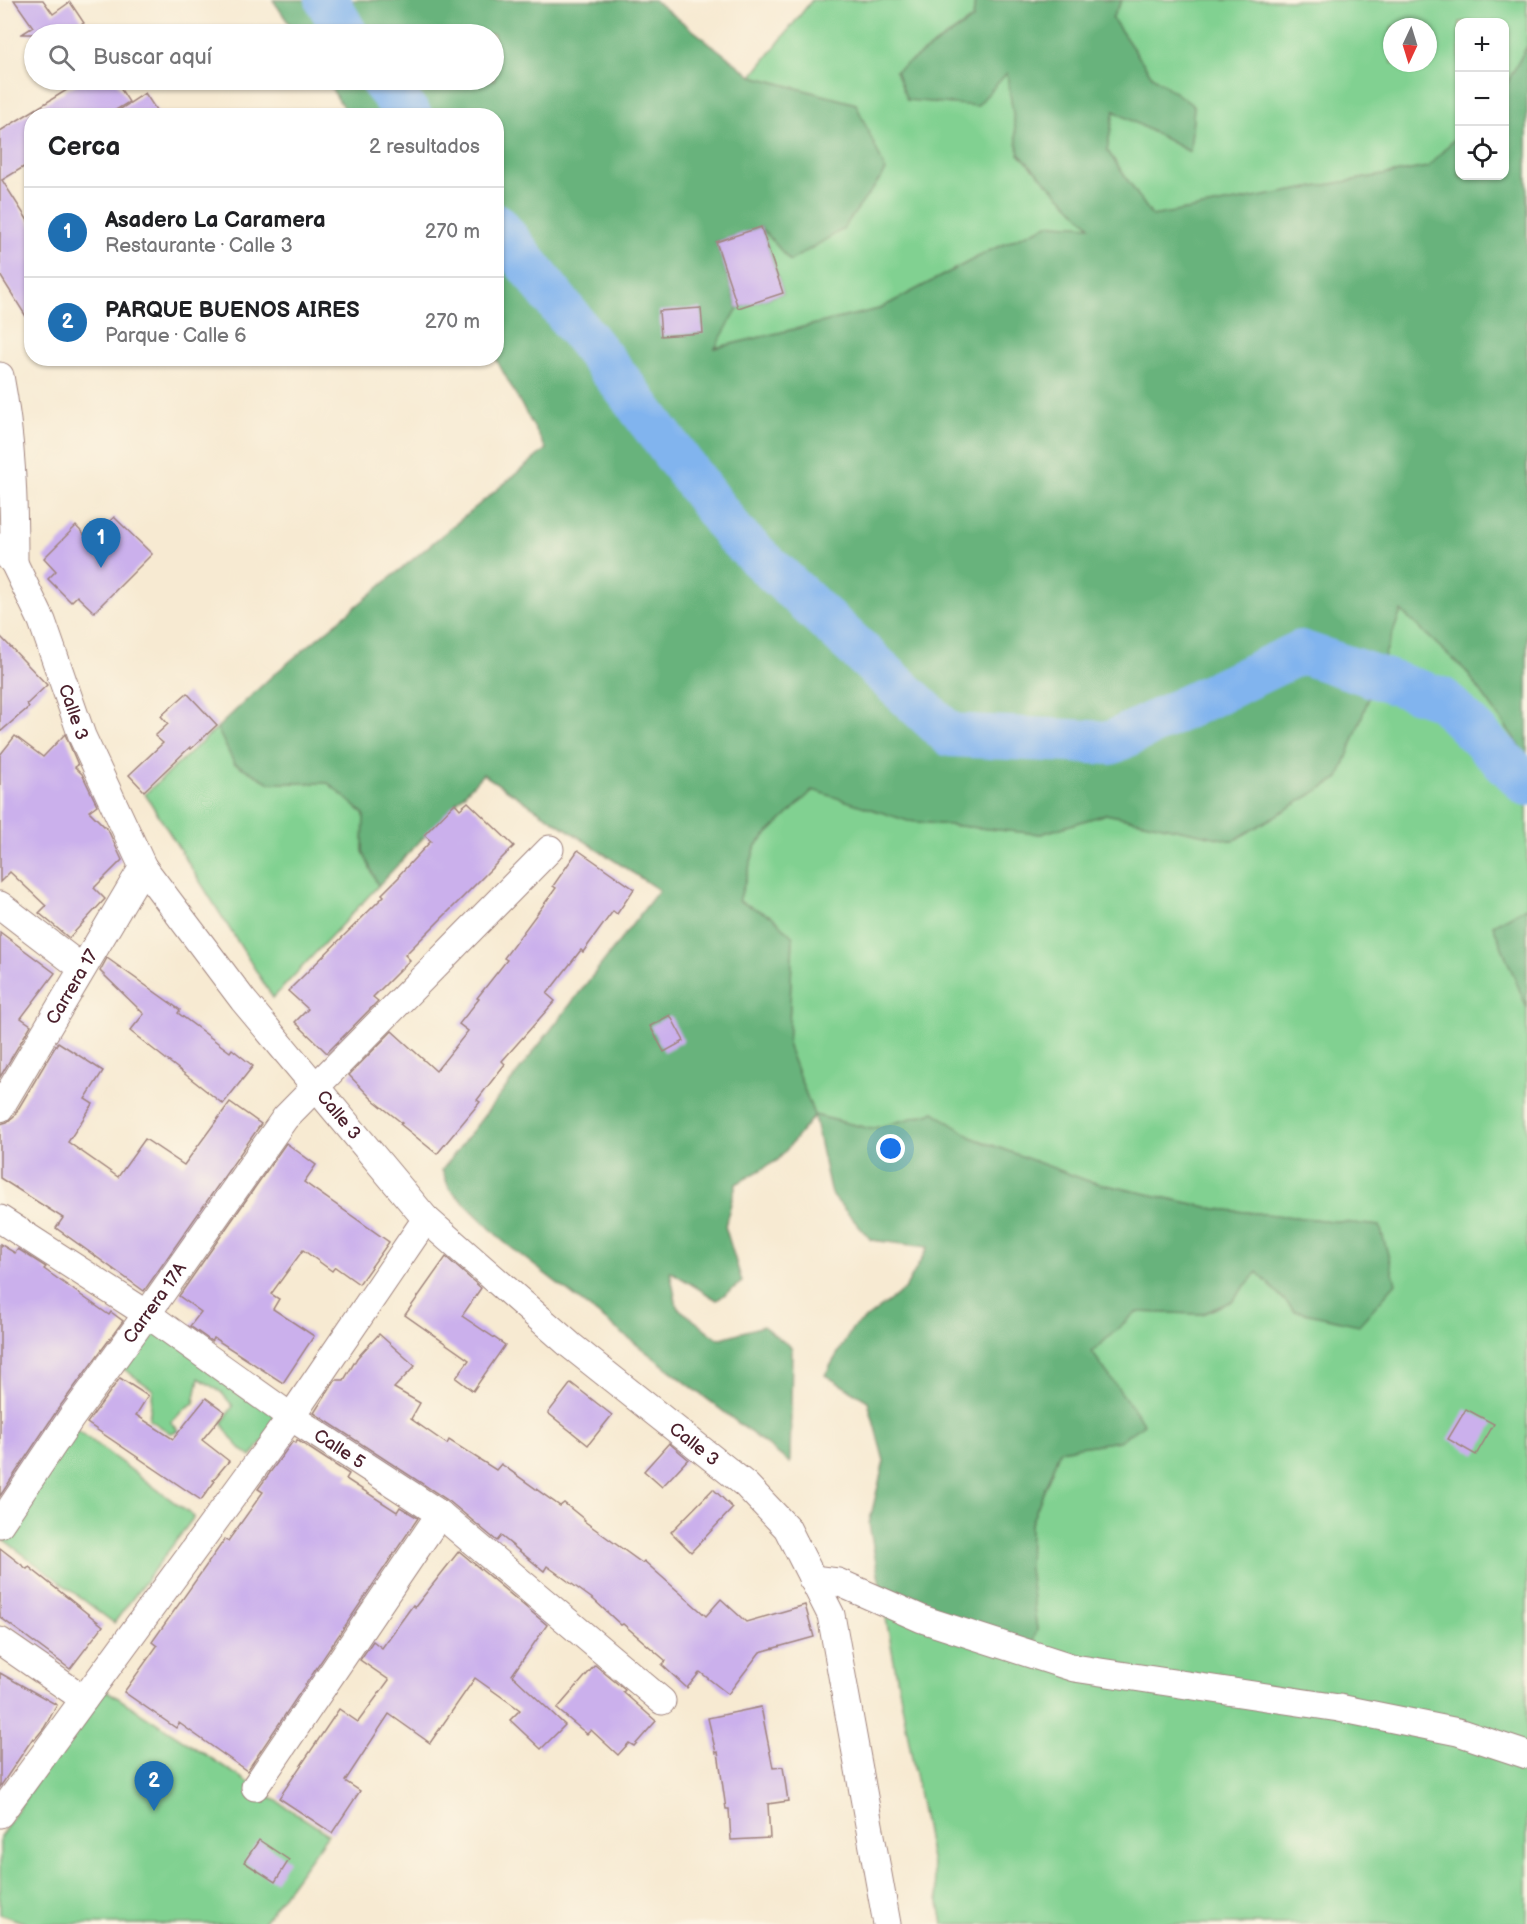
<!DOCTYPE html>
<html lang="es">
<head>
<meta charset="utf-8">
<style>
	:root { --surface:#fff; --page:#f2f2f2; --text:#202124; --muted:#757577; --line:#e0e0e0; --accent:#1f6fb2 }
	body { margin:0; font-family:"Balsamiq Sans",sans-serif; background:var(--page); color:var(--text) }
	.controls { position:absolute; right:18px; top:18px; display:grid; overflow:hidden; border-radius:12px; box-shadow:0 2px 4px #0004 }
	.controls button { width:54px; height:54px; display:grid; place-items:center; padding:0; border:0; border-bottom:2px solid var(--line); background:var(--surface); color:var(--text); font:30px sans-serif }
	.compass { position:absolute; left:1383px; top:18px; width:54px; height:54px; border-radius:50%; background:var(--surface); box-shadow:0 2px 4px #0004; rotate:184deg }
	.you { position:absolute; left:891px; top:1149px; width:21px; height:21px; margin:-15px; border:4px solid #fff; border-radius:50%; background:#1a73e8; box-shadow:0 0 0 9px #1a73e833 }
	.badge { display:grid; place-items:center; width:39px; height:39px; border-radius:50%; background:var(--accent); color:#fff; font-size:20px; font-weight:700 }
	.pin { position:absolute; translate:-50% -50px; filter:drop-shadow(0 2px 3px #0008) }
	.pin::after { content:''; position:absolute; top:32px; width:21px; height:18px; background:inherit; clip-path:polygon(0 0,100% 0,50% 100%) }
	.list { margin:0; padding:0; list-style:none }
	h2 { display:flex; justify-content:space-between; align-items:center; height:78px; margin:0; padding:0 24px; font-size:26px }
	h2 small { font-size:20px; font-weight:400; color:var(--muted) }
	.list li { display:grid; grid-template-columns:39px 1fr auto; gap:18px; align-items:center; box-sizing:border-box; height:90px; padding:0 24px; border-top:2px solid var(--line) }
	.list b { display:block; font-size:22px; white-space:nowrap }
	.list p { margin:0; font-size:20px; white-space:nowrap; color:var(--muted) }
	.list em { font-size:20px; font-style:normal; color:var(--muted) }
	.icon { flex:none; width:33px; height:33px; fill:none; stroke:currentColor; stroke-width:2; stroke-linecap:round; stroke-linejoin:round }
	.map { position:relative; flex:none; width:1527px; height:1924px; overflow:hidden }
	.search { position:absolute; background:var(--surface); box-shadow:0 2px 4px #0004; left:24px; top:24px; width:480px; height:66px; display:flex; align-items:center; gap:15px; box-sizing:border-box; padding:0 21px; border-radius:33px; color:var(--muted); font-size:22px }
	.panel { position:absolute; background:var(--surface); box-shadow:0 2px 4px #0004; left:24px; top:108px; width:480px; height:258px; border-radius:24px }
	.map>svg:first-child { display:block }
	.green { fill:#81d191; stroke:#66785e; stroke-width:1.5; fill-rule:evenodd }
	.forest { fill:#68b37b; stroke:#596953; stroke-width:1.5 }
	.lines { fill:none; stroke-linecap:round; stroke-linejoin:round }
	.river { stroke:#81b4ee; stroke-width:44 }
	.building { fill:#cbb0ec }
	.minor-casing { stroke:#a0847e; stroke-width:29 }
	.minor { stroke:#fff; stroke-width:27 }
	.labels { text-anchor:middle; stroke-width:4.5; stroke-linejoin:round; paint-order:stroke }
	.street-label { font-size:18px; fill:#4a1f2b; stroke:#fcf5e5 }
</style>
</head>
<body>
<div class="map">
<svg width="1527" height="1924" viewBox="0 0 1527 1924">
	<rect width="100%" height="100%" fill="#fcf5e5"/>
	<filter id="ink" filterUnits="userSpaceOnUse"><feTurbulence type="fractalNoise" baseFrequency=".0167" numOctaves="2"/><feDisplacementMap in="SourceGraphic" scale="12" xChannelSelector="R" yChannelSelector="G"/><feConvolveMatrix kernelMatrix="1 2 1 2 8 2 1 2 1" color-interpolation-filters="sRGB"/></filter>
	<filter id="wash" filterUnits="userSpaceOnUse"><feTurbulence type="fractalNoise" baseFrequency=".008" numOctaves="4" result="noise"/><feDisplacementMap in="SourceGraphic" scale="24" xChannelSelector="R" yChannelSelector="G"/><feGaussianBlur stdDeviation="1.35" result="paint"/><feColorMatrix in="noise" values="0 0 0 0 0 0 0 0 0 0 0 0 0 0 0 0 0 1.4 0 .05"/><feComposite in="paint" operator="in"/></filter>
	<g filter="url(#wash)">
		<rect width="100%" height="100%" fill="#f7ead2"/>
		<!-- green -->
		<g class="green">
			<path d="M812,0H975L973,18L896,71L1007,73L1019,154L1091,226L1050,224L993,249L879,309L714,348L738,308L783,293L761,227L790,261L856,104L752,76Z"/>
			<path d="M1122,0H1527V46L1505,87L1504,22H1460L1459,134L1428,167L1152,216L1107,150L1114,111L1190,152L1194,106L1152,76L1112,18ZM1392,27H1428V63H1392Z"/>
			<path d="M1401,611L1466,671L1527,756V907L1493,925L1527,1008V1924H943L885,1613L1037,1630L1029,1569L1030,1526L1060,1450L1119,1441L1092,1352L1136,1312L1203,1314L1232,1301L1257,1272L1295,1311L1380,1226L1216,1209L1088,1181L973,1138L934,1112L871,1129L814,1115L788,1047L793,937L739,901L756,845L813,790L909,821L1041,834L1106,814L1233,841L1339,778Z"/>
			<path d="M217,728L234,763L270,783H328L364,814L363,851L378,886L273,998L145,794Z"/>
			<path d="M147,1323L280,1418L251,1457C238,1448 229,1437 222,1423L233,1406L221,1392L199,1378L194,1403L186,1408L171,1422L179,1431L170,1433L149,1419L153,1390L117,1364Z"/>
			<path d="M71,1425L194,1517L114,1623L0,1537V1519Z"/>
			<path d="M98,1685L328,1834L262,1924H28L0,1914V1837Z"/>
		</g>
		<!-- forest -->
		<g class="forest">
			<path d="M273,0H654L752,76L856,104L886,171L842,230L790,261L761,227L716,242L738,308L715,348L879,309L993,249L1050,224L1090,226L1019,154L1007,73L977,106L907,100L896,71L973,19L975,0H1122L1112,18L1152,76L1194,106L1190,152L1114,111L1107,150L1152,216L1428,167L1459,134L1460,176H1504L1505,87L1527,46V756L1466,671L1401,611L1339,778L1233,841L1106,814L1041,834L908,821L813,790L756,845L739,901L773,917L793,937L788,1047L814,1115L871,1129L934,1112L973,1138L1088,1181L1216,1209L1380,1226L1396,1283L1359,1325L1295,1311L1257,1272L1232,1301L1202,1314L1136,1312L1092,1352L1144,1424L1119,1441L1060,1450L1030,1526L1029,1569L1037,1630L1027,1662L885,1613L869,1524L884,1461L868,1401L825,1375L852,1329L905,1289L928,1247L871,1240L831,1194L814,1116L778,1160L736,1184L725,1226L742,1282L717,1300L670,1271L677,1307L718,1339L763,1326L792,1348L790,1463L504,1242L449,1188L442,1170L659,890L483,774L378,886L363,851L364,814L328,783H270L234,763L217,728L272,676L546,449L496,359V116L348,115L326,80H494V34H296Z"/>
			<path d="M1527,907V1008L1493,925Z"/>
		</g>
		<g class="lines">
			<!-- river -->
			<g class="river">
				<path d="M327,0L346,34"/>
				<path d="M381,80L410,116"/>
				<path d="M496,225L619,380L735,535L950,735L1111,743L1301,652L1442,699L1527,784"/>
			</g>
		</g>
		<g id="blocks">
			<!-- building -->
			<g class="building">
				<path d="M14,0H43L53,14L70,2L84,23L67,34H22L33,27Z"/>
				<path d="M83,80H115L129,102L106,116H32V162L2,180L32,227V326L0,275V131Z"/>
				<path d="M145,93L160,116H110Z"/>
				<path d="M761,227L783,293L738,308L716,242Z"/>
				<path d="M701,308L703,333L661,336L659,311Z"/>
				<path d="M114,517L152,554L94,612L77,596L71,602L48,579L56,571L44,558L76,526L90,541Z"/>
				<path d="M0,636L47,685L27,704L29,707L0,732Z"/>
				<path d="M187,693L217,725L191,749L190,747L144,791L129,775L163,743L155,736L168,724L161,716Z"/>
				<path d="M65,734L78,765L75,767L82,774L97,805L89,811L108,830L122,860L94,888L105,899L69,938L39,913L46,906L10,872L0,882V755L15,736L43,757Z"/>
				<path d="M468,802L514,846L405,955L410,960L373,997L378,1001L327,1053L295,1022L308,1009L288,991L384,896L382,894L400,876L399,875L431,841L424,835L455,803L460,809Z"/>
				<path d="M578,850L634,889L617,914L613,911L583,952L581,950L547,994L555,1001L502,1061L505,1064L477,1100L480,1102L437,1154L400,1124L402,1123L372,1099L349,1075L392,1031L436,1071L468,1031L459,1024L479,999L477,998L507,960L504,958L556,888L553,886Z"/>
				<path d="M0,932L55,973L21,1018L31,1025L0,1077Z"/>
				<path d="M107,958L180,1010L178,1013L230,1052L232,1049L253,1066L223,1104L130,1031L144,1014L100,971Z"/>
				<path d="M670,1015L684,1041L664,1052L650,1026Z"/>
				<path d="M58,1042L103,1071L85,1099L93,1104L68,1142L118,1177L145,1139L184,1165L230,1102L261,1124L144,1291L56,1228L63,1218L0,1178V1124L7,1122L14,1116Z"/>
				<path d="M286,1143L316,1165L304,1182L389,1242L359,1284L335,1267L332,1271L303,1250L271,1294L279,1299L273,1309L314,1336L283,1383L214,1338L211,1341L190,1326L201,1312L179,1296Z"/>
				<path d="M0,1244L15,1253L18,1249L46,1267L44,1269L109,1315L111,1312L123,1321L58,1409L0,1496Z"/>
				<path d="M446,1257L481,1288L462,1316L505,1345L473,1391L456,1378L469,1360L405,1315Z"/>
				<path d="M379,1334L415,1366L394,1388L420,1403L411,1419L447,1444L449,1440L496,1470L501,1464L560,1506L564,1503L585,1520L584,1521L642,1563L644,1561L706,1616L721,1599L746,1622L805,1605L814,1637L760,1652L728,1694L700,1672L687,1688L662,1665L666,1661L623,1624L621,1625L594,1600L547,1566L544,1571L501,1536L497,1541L449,1501L314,1413L335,1380H344L357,1358Z"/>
				<path d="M120,1378L148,1396L136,1415L173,1439L206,1398L225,1412L202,1440L229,1461L213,1480L215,1481L201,1500L87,1423Z"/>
				<path d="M571,1383L612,1415L588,1445L548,1413Z"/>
				<path d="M1466,1409L1494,1424L1476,1455L1448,1439Z"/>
				<path d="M297,1440L349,1474L346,1479L397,1512L400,1507L418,1518L247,1771L179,1723L176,1728L124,1692L157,1646L152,1642L225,1539L228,1541L263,1492L258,1489L293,1441L296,1443Z"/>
				<path d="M669,1443L688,1459L662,1487L644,1471Z"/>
				<path d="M713,1489L733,1508L691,1552L671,1532Z"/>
				<path d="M0,1548L27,1569L29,1567L103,1626L70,1669L0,1617Z"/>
				<path d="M459,1551L547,1625L512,1675L565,1725L541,1749L510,1720L520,1710L475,1678L430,1743L389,1714L345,1781L360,1791L332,1833L279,1798L339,1709L358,1722L389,1680L360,1660L373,1641L382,1648L413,1605L415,1607Z"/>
				<path d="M595,1665L625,1690L623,1692L656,1721L634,1746L629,1743L618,1755L591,1730L587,1734L557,1709Z"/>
				<path d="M0,1673L57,1705L44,1728L35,1739L33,1738L0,1787Z"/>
				<path d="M761,1707L773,1768L783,1767L788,1801L768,1804L770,1838L731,1840L729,1809H726L718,1752L716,1753L708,1718Z"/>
				<path d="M259,1840L289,1860L275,1882L244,1862Z"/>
			</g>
		</g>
	</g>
	<g filter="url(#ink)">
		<use href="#blocks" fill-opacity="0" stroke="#a0847e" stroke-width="1.5"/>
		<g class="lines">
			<!-- minor casing -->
			<g class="minor-casing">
				<g id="minor">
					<path d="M0,376C12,438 14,500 14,563"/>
					<path id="s1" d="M0,547L14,563L42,621L82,736L143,867L243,1000L426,1219L570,1345L746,1485L787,1528L831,1615L887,1924"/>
					<path d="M0,905L82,968"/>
					<path id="s2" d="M0,1108L143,867"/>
					<path id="s3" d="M0,1219L147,1314L291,1417L440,1514L662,1701"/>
					<path id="s4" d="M0,1524L71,1418L147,1314L285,1118L550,849"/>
					<path d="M812,1579L838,1582L922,1619L1074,1668L1339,1708L1458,1732L1527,1755"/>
					<path d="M0,1641L84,1699"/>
					<path d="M255,1787L440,1514"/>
					<path d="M0,1814L291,1417L426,1219"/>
				</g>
			</g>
			<!-- minor -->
			<use href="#minor" class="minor"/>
		</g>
	</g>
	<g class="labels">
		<!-- street labels -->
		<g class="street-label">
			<text dy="6" stroke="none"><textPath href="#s1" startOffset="182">Calle 3</textPath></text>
			<text dy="6" stroke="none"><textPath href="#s2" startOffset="141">Carrera 17</textPath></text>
			<text dy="6" stroke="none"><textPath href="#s1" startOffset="668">Calle 3</textPath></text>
			<text dy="6" stroke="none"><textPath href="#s4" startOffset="270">Carrera 17A</textPath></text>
			<text dy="6" stroke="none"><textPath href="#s1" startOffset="1154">Calle 3</textPath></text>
			<text dy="6" stroke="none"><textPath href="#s3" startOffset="410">Calle 5</textPath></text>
		</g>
	</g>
</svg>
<div class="controls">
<button>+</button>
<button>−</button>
<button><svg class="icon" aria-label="locate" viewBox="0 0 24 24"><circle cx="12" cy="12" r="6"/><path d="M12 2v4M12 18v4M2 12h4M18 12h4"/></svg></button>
</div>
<svg class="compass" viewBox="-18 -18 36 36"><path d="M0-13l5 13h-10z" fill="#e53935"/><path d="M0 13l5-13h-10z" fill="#757577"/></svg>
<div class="you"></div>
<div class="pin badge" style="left:101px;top:568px">1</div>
<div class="pin badge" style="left:154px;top:1811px">2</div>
<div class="search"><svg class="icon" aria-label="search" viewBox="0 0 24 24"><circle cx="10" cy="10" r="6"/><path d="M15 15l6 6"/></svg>Buscar aquí</div>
<section class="panel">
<h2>Cerca<small>2 resultados</small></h2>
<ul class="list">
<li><span class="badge">1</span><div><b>Asadero La Caramera</b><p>Restaurante · Calle 3</p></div><em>270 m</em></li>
<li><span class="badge">2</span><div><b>PARQUE BUENOS AIRES</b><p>Parque · Calle 6</p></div><em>270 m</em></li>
</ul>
</section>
</div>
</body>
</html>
